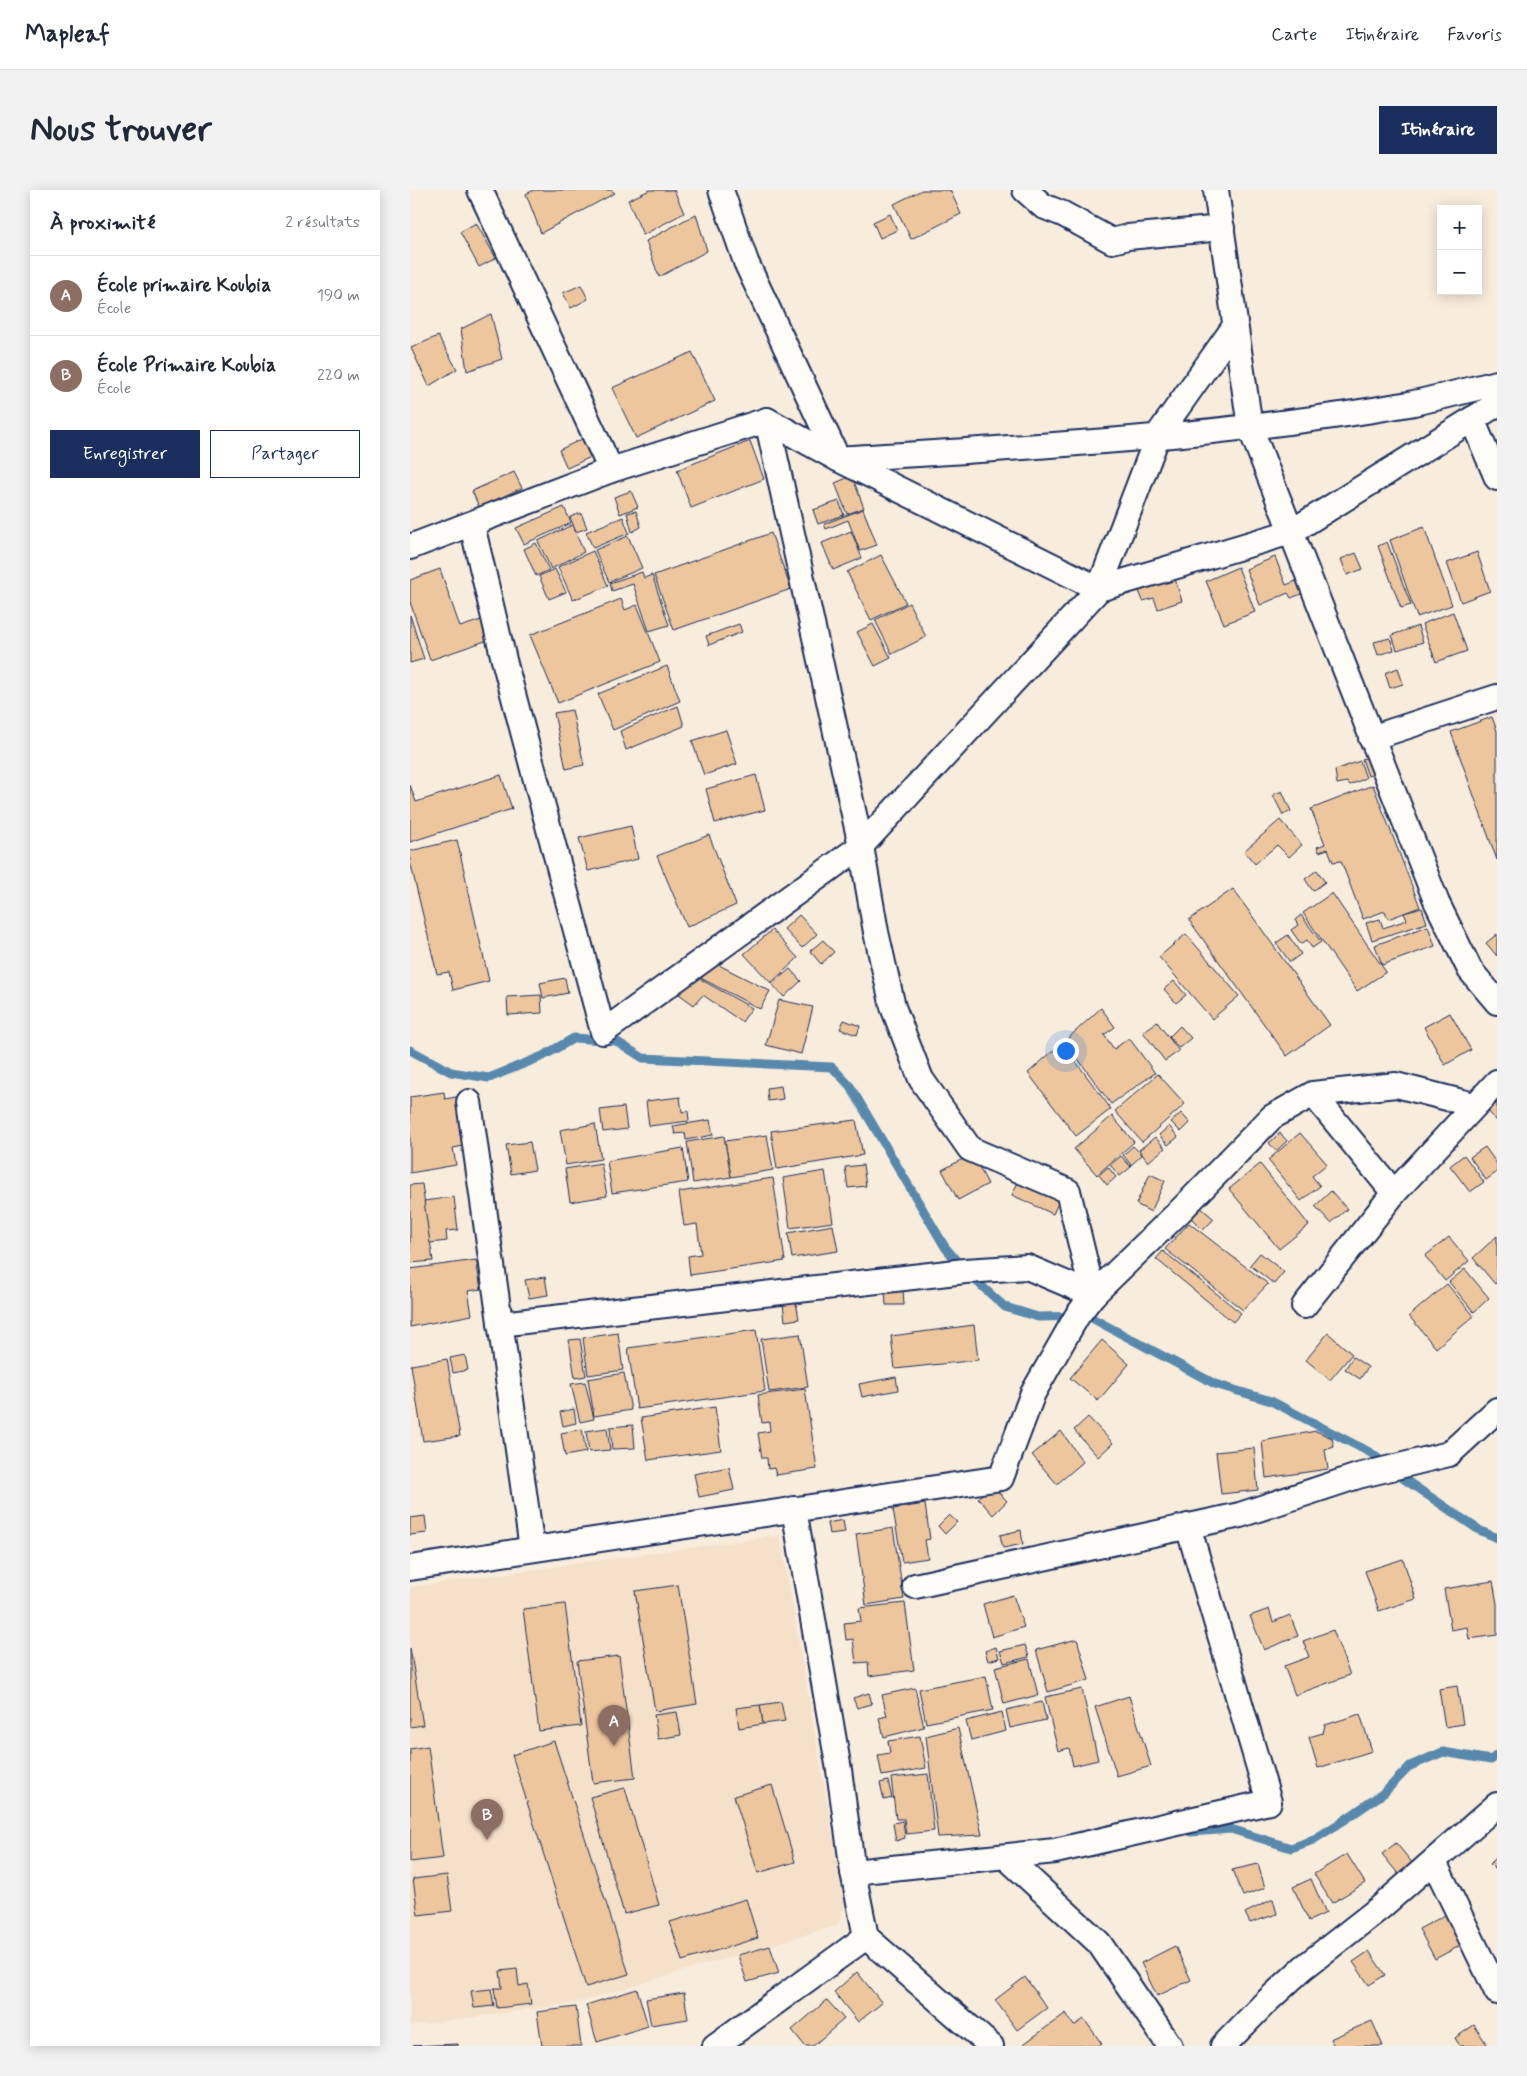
<!DOCTYPE html>
<html lang="fr">
<head>
<meta charset="utf-8">
<style>
	:root { --surface:#fff; --page:#f2f2f3; --text:#1f2937; --muted:#747a83; --line:#e0e1e3; --accent:#1b2f5e }
	body { margin:0; font-family:Mynerve,sans-serif; background:var(--page); color:var(--text) }
	.controls { position:absolute; right:15px; top:15px; display:grid; overflow:hidden; border-radius:0px; box-shadow:0 2px 12px #0003 }
	.controls button { width:45px; height:45px; display:grid; place-items:center; padding:0; border:0; border-bottom:1px solid var(--line); background:var(--surface); color:var(--text); font:25px sans-serif }
	.you { position:absolute; left:655px; top:860px; width:18px; height:18px; margin:-12px; border:4px solid #fff; border-radius:50%; background:#1a73e8; box-shadow:0 0 0 8px #1a73e833 }
	.badge { display:grid; place-items:center; width:32px; height:32px; border-radius:50%; background:var(--accent); color:#fff; font-size:16px; font-weight:700 }
	.pin { position:absolute; translate:-50% -41px; filter:drop-shadow(0 1px 2px #0008) }
	.pin::after { content:''; position:absolute; top:26px; width:18px; height:15px; background:inherit; clip-path:polygon(0 0,100% 0,50% 100%) }
	.list { margin:0; padding:0; list-style:none }
	h2 { display:flex; justify-content:space-between; align-items:center; height:65px; margin:0; padding:0 20px; font-size:21px }
	h2 small { font-size:16px; font-weight:400; color:var(--muted) }
	.list li { display:grid; grid-template-columns:32px 1fr auto; gap:15px; align-items:center; box-sizing:border-box; height:80px; padding:0 20px; border-top:1px solid var(--line) }
	.list b { display:block; font-size:19px; white-space:nowrap }
	.list p { margin:0; font-size:16px; white-space:nowrap; color:var(--muted) }
	.list em { font-size:16px; font-style:normal; color:var(--muted) }
	.actions { display:flex; gap:10px; padding:15px 20px }
	.actions a { flex:1; padding:11px 0; border:1px solid var(--accent); border-radius:0px; text-align:center; font-size:18px; color:var(--accent) }
	.actions .main { background:var(--accent); color:#fff }
	.map { position:relative; flex:none; width:1087px; height:1856px; overflow:hidden; border-radius:0px }
	header { display:flex; align-items:center; gap:30px; box-sizing:border-box; height:70px; padding:0 25px; background:var(--surface); border-bottom:1px solid var(--line) }
	header strong { font-size:24px }
	nav { display:flex; gap:28px; margin-inline-start:auto; font-size:18px }
	.intro { display:flex; align-items:center; justify-content:space-between; box-sizing:border-box; height:120px; padding:0 30px }
	h1 { margin:0; font-size:35px }
	.button { padding:12px 22px; border-radius:0px; background:var(--accent); color:#fff; font-size:18px; font-weight:700 }
	main { display:flex; gap:30px; padding:0 30px }
	aside { flex:1; background:var(--surface); border-radius:0px; box-shadow:0 2px 12px #0003 }
	.map>svg:first-child { display:block }
	.built { fill:#f5e1c9 }
	.lines { fill:none; stroke-linecap:round; stroke-linejoin:round }
	.stream { stroke:#5889ad; stroke-width:9 }
	.building { fill:#edc69d; stroke:#1b2f5e }
	.minor-casing { stroke:#1b2f5e; stroke-width:28 }
	.minor { stroke:#fdfcf7; stroke-width:24 }
</style>
</head>
<body>
<header>
<strong>Mapleaf</strong>
<nav><a>Carte</a><a>Itinéraire</a><a>Favoris</a></nav>
</header>
<div class="intro"><h1>Nous trouver</h1><a class="button">Itinéraire</a></div>
<main>
<aside>
<h2>À proximité<small>2 résultats</small></h2>
<ul class="list">
<li><span class="badge" style="background:#8d6e63">A</span><div><b>École primaire Koubia</b><p>École</p></div><em>190 m</em></li>
<li><span class="badge" style="background:#8d6e63">B</span><div><b>École Primaire Koubia</b><p>École</p></div><em>220 m</em></li>
</ul>
<div class="actions"><a class="main">Enregistrer</a><a>Partager</a></div>
</aside>
<div class="map">
<svg width="1087" height="1856" viewBox="0 0 1087 1856">
	<rect width="100%" height="100%" fill="#f8ecdc"/>
	<filter id="ink" filterUnits="userSpaceOnUse"><feTurbulence type="fractalNoise" baseFrequency=".02" numOctaves="2"/><feDisplacementMap in="SourceGraphic" scale="10" xChannelSelector="R" yChannelSelector="G"/><feConvolveMatrix kernelMatrix="1 2 1 2 8 2 1 2 1" color-interpolation-filters="sRGB"/></filter>
	<g filter="url(#ink)">
		<!-- built -->
		<path class="built" d="M370,1345L435,1715L428,1735L166,1813L0,1836V1397Z"/>
		<g class="lines">
			<!-- stream -->
			<g class="stream">
				<path d="M0,860L41,882L79,888L133,866L164,848L206,851L233,868L422,877L440,896L535,1057L555,1081L595,1117L628,1127L678,1126L805,1194L861,1211L961,1263L991,1287L1069,1340L1087,1348"/>
				<path d="M781,1642L821,1639L881,1658L903,1650L933,1631L975,1602L1000,1576L1033,1562L1081,1570L1087,1565"/>
			</g>
		</g>
		<!-- building -->
		<g class="building">
			<path d="M124,0H201L205,3L131,43L116,4Z"/>
			<path d="M240,0H264L274,23L233,45L218,10Z"/>
			<path d="M512,0H540L551,24L501,49L484,14Z"/>
			<path d="M286,24L297,61L249,87L236,51Z"/>
			<path d="M480,24L487,40L470,48L463,32Z"/>
			<path d="M66,33L86,68L69,77L50,42Z"/>
			<path d="M171,95L178,109L161,118L153,103Z"/>
			<path d="M81,124L92,169L57,181L51,139Z"/>
			<path d="M28,146L47,179L19,196L1,158Z"/>
			<path d="M282,162L305,211L226,248L202,198Z"/>
			<path d="M174,248L183,266L157,278L149,260Z"/>
			<path d="M340,251L354,289L281,318L267,280Z"/>
			<path d="M104,282L112,298L69,317L62,301Z"/>
			<path d="M442,286L454,318L437,324L425,293Z"/>
			<path d="M221,301L228,317L210,324L204,307Z"/>
			<path d="M429,311L434,325L408,334L403,320Z"/>
			<path d="M154,317L161,333L114,354L106,338Z"/>
			<path d="M453,319L467,355L450,361L438,330L416,339L414,334Z"/>
			<path d="M226,321L231,337L222,342L217,323Z"/>
			<path d="M171,323L177,338L166,342L160,327Z"/>
			<path d="M213,327L219,343L183,358L176,342Z"/>
			<path d="M162,335L174,362L141,379L128,351Z"/>
			<path d="M1014,337L1042,415L1007,427L980,350Z"/>
			<path d="M441,341L452,368L423,380L412,353Z"/>
			<path d="M361,343L381,399L264,440L244,385Z"/>
			<path d="M218,346L232,378L199,392L185,360Z"/>
			<path d="M977,352L1001,415L991,418L968,356Z"/>
			<path d="M126,353L139,380L126,386L114,359Z"/>
			<path d="M183,361L198,396L163,410L148,377Z"/>
			<path d="M1067,362L1080,401L1051,412L1037,373Z"/>
			<path d="M946,363L953,379L937,385L931,369Z"/>
			<path d="M471,365L496,413L461,430L437,382Z"/>
			<path d="M865,367L876,395L894,388L899,401L881,408L878,403L850,415L836,379Z"/>
			<path d="M828,377L845,422L814,434L796,391Z"/>
			<path d="M30,379L50,437L74,429L81,449L20,470L0,412V390Z"/>
			<path d="M145,379L156,402L139,409L129,386Z"/>
			<path d="M232,382L234,388L242,385L259,435L239,441L223,394L202,401L200,393Z"/>
			<path d="M765,389L772,411L748,419L744,408L733,411L729,401Z"/>
			<path d="M211,409L215,420L227,415L250,472L148,513L120,445Z"/>
			<path d="M499,413L516,447L482,464L465,430Z"/>
			<path d="M1043,422L1057,461L1026,472L1012,434Z"/>
			<path d="M0,425L14,469L0,473Z"/>
			<path d="M329,434L332,442L299,455L296,446Z"/>
			<path d="M463,434L481,468L465,476L447,442Z"/>
			<path d="M1008,436L1013,452L987,460L982,445Z"/>
			<path d="M980,448L984,460L968,465L964,452Z"/>
			<path d="M257,476L270,511L203,540L188,504Z"/>
			<path d="M988,478L993,494L980,498L975,483Z"/>
			<path d="M268,516L274,536L216,560L210,541Z"/>
			<path d="M162,520L174,575L156,579L144,523Z"/>
			<path d="M1082,527L1087,541V670L1041,542Z"/>
			<path d="M316,540L327,574L294,585L282,551Z"/>
			<path d="M961,566L967,583L958,586L952,569Z"/>
			<path d="M950,571L956,588L940,595L937,592L927,594L925,580Z"/>
			<path d="M91,585L102,619L0,652V595L6,612Z"/>
			<path d="M346,585L355,620L305,633L296,599Z"/>
			<path d="M963,595L1010,717L978,729L975,721L953,729L931,671L923,672L918,659L909,662L907,657L915,654L901,619Z"/>
			<path d="M872,601L881,621L873,625L863,605Z"/>
			<path d="M870,630L892,655L879,667L867,655L845,674L834,661Z"/>
			<path d="M221,636L228,669L178,681L169,648Z"/>
			<path d="M299,645L326,715L277,737L247,666Z"/>
			<path d="M47,650L79,791L43,800L39,782L27,784L0,671V661Z"/>
			<path d="M907,680L915,692L903,701L895,689Z"/>
			<path d="M823,699L920,835L877,866L779,730Z"/>
			<path d="M922,703L976,782L947,801L893,723Z"/>
			<path d="M1012,718L1017,733L962,750L956,733L970,729L973,738L997,730L994,723Z"/>
			<path d="M389,725L407,744L392,758L374,739Z"/>
			<path d="M891,725L911,752L902,758L897,750L891,754L881,740L888,735L885,730Z"/>
			<path d="M1018,736L1025,756L972,775L965,755Z"/>
			<path d="M362,740L388,768L361,793L334,764Z"/>
			<path d="M776,744L829,806L802,829L749,767Z"/>
			<path d="M1087,744V766L1076,753Z"/>
			<path d="M878,745L891,764L880,772L866,753Z"/>
			<path d="M413,750L424,762L411,774L400,761Z"/>
			<path d="M297,769L360,801L350,819L285,785Z"/>
			<path d="M380,779L391,791L374,807L362,794Z"/>
			<path d="M281,784L342,818L332,832L293,805L284,815L269,804Z"/>
			<path d="M155,788L158,803L133,808L130,793Z"/>
			<path d="M764,791L776,805L766,813L754,799Z"/>
			<path d="M131,805L132,823L98,825L97,807Z"/>
			<path d="M369,810L403,817L391,864L356,855Z"/>
			<path d="M691,818L705,837L694,845L704,859L719,848L745,883L701,914L655,851Z"/>
			<path d="M1040,823L1061,860L1035,875L1014,837Z"/>
			<path d="M434,830L450,836L447,845L430,839Z"/>
			<path d="M747,832L769,861L755,871L733,842Z"/>
			<path d="M770,836L781,848L769,858L759,847Z"/>
			<path d="M652,853L701,919L666,946L618,883Z"/>
			<path d="M748,884L775,914L732,952L705,921Z"/>
			<path d="M371,896L373,909L358,911L357,898Z"/>
			<path d="M34,902L35,909L46,907L54,956L43,958L46,975L0,983V907Z"/>
			<path d="M270,907L272,922L278,921L279,931L239,936L236,911Z"/>
			<path d="M1087,913V931L1078,921Z"/>
			<path d="M214,917L217,939L193,942L190,920Z"/>
			<path d="M771,923L780,933L771,942L761,932Z"/>
			<path d="M702,926L724,952L687,985L664,959Z"/>
			<path d="M300,930L303,945L276,950L275,943L265,944L263,936Z"/>
			<path d="M446,930L453,965L367,979L361,941Z"/>
			<path d="M185,934L191,969L156,975L150,940Z"/>
			<path d="M759,936L768,947L758,955L749,945Z"/>
			<path d="M870,943L877,951L866,961L859,953Z"/>
			<path d="M890,943L917,974L902,986L910,996L891,1011L858,970Z"/>
			<path d="M357,945L363,980L321,987L315,951Z"/>
			<path d="M314,946L321,987L283,993L277,952Z"/>
			<path d="M745,947L755,958L738,972L729,960Z"/>
			<path d="M120,952L125,980L101,984L96,955Z"/>
			<path d="M723,956L732,965L721,975L713,965Z"/>
			<path d="M1075,957L1087,974V982L1076,990L1060,967Z"/>
			<path d="M273,958L278,992L202,1003L197,971Z"/>
			<path d="M562,964L578,994L548,1010L532,980Z"/>
			<path d="M1054,965L1074,992L1060,1002L1040,976Z"/>
			<path d="M711,966L721,977L710,986L700,975Z"/>
			<path d="M191,973L197,1006L160,1012L155,979Z"/>
			<path d="M850,974L899,1035L869,1059L819,999Z"/>
			<path d="M453,975L456,996L438,998L435,977Z"/>
			<path d="M698,977L706,987L697,995L689,985Z"/>
			<path d="M415,981L423,1032L380,1038L373,988Z"/>
			<path d="M740,984L755,991L741,1022L726,1014Z"/>
			<path d="M363,988L375,1071L280,1085L278,1066L291,1064L287,1034L274,1036L269,1002Z"/>
			<path d="M610,988L651,1007L643,1024L602,1005Z"/>
			<path d="M12,994L23,1071L0,1073V995Z"/>
			<path d="M921,1001L937,1019L921,1033L905,1016Z"/>
			<path d="M44,1007L48,1040L36,1041L37,1051L20,1053L14,1011Z"/>
			<path d="M789,1016L804,1029L793,1040L780,1027Z"/>
			<path d="M779,1033L858,1094L833,1120L755,1059Z"/>
			<path d="M423,1035L428,1061L382,1068L378,1043Z"/>
			<path d="M1087,1046V1092L1085,1094L1063,1068Z"/>
			<path d="M1039,1047L1059,1071L1035,1091L1015,1066Z"/>
			<path d="M753,1061L831,1123L823,1132L746,1069Z"/>
			<path d="M850,1063L874,1082L864,1094L840,1075Z"/>
			<path d="M66,1070L71,1099L58,1101L62,1125L0,1137V1079Z"/>
			<path d="M1055,1079L1079,1108L1064,1122L1039,1092Z"/>
			<path d="M135,1087L138,1105L119,1108L115,1090Z"/>
			<path d="M1037,1094L1064,1126L1026,1158L999,1126Z"/>
			<path d="M493,1100L494,1115H476L475,1101Z"/>
			<path d="M386,1112L389,1129L375,1131L373,1113Z"/>
			<path d="M564,1135L568,1170L485,1179L481,1146Z"/>
			<path d="M346,1140L355,1201L227,1219L218,1158Z"/>
			<path d="M208,1143L213,1180L178,1185L173,1148Z"/>
			<path d="M918,1143L942,1164L920,1190L896,1170Z"/>
			<path d="M390,1144L398,1197L359,1202L351,1149Z"/>
			<path d="M170,1149L176,1186L165,1188L159,1150Z"/>
			<path d="M692,1150L719,1174L688,1211L660,1188Z"/>
			<path d="M55,1165L58,1180L43,1183L40,1168Z"/>
			<path d="M943,1167L958,1177L950,1189L935,1179Z"/>
			<path d="M37,1169L50,1246L13,1251L1,1175Z"/>
			<path d="M214,1183L221,1220L184,1226L178,1189Z"/>
			<path d="M486,1187L488,1200L452,1207L449,1194Z"/>
			<path d="M175,1192L184,1229L170,1232L161,1194Z"/>
			<path d="M395,1199L407,1279L366,1285L364,1278L358,1279L357,1268H352L348,1243L360,1241L359,1232L352,1233L348,1205Z"/>
			<path d="M305,1217L311,1260L238,1270L231,1228Z"/>
			<path d="M164,1219L166,1233L153,1236L150,1222Z"/>
			<path d="M678,1227L703,1253L688,1267L664,1240Z"/>
			<path d="M223,1235L225,1258L202,1259L200,1237Z"/>
			<path d="M197,1238L200,1260L179,1262L176,1241Z"/>
			<path d="M172,1239L176,1262L155,1266L151,1243Z"/>
			<path d="M651,1241L673,1272L647,1294L622,1265Z"/>
			<path d="M906,1241L922,1248L924,1257L915,1260L918,1279L856,1288L852,1251Z"/>
			<path d="M844,1258L848,1300L811,1304L806,1262Z"/>
			<path d="M319,1277L324,1300L289,1307L284,1284Z"/>
			<path d="M582,1295L597,1311L583,1325L568,1308Z"/>
			<path d="M515,1314L520,1349L515,1350L518,1368L492,1372L483,1319Z"/>
			<path d="M539,1325L547,1332L535,1344L528,1336Z"/>
			<path d="M15,1326L17,1343L0,1345V1328Z"/>
			<path d="M433,1330L435,1342L419,1344L417,1333Z"/>
			<path d="M483,1338L494,1409L456,1415L446,1344Z"/>
			<path d="M611,1340L613,1354L593,1358L590,1345Z"/>
			<path d="M993,1369L1006,1409L969,1421L955,1381Z"/>
			<path d="M1083,1391L1087,1414V1445L1059,1449L1057,1437L1041,1440L1034,1399Z"/>
			<path d="M268,1395L287,1514L245,1521L225,1401Z"/>
			<path d="M603,1405L614,1437L582,1447L573,1414Z"/>
			<path d="M495,1413L504,1480L459,1486L458,1472L446,1473L443,1449L436,1450L434,1433L451,1431L449,1418Z"/>
			<path d="M155,1414L171,1536L129,1541L113,1419Z"/>
			<path d="M859,1419L863,1432L880,1425L888,1446L854,1460L840,1426Z"/>
			<path d="M923,1440L940,1485L885,1505L874,1476L899,1467L893,1451Z"/>
			<path d="M667,1449L679,1490L638,1502L626,1460Z"/>
			<path d="M615,1455L619,1467L594,1473L590,1461Z"/>
			<path d="M586,1457L589,1468L578,1471L575,1461Z"/>
			<path d="M0,1458L13,1535L0,1537Z"/>
			<path d="M209,1466L225,1588L183,1593L167,1471Z"/>
			<path d="M619,1469L628,1505L594,1514L585,1477Z"/>
			<path d="M576,1486L583,1520L516,1533L509,1499Z"/>
			<path d="M1047,1496L1053,1534L1035,1537L1029,1499Z"/>
			<path d="M505,1498L514,1537L474,1547L469,1528L477,1526L472,1505Z"/>
			<path d="M672,1499L688,1570L663,1576L659,1558L648,1561L635,1507Z"/>
			<path d="M459,1503L462,1514L447,1518L443,1508Z"/>
			<path d="M719,1506L741,1576L707,1586L685,1517Z"/>
			<path d="M371,1512L375,1531L353,1534L350,1515Z"/>
			<path d="M632,1512L636,1530L600,1538L596,1520Z"/>
			<path d="M350,1515L353,1534L329,1538L326,1518Z"/>
			<path d="M267,1522L271,1545L248,1549L244,1525Z"/>
			<path d="M592,1522L596,1541L561,1550L556,1531Z"/>
			<path d="M950,1524L962,1561L908,1578L899,1547L913,1543L915,1535Z"/>
			<path d="M548,1538L572,1645L528,1647L516,1546Z"/>
			<path d="M510,1546L516,1578L472,1586L468,1565L480,1563L478,1551Z"/>
			<path d="M144,1551L219,1784L176,1797L102,1565Z"/>
			<path d="M18,1556L33,1668L0,1672V1559Z"/>
			<path d="M518,1584L524,1641L496,1644L494,1629H486L481,1588Z"/>
			<path d="M478,1591L482,1608L474,1610L470,1593Z"/>
			<path d="M362,1595L385,1672L348,1683L324,1606Z"/>
			<path d="M215,1598L249,1715L214,1724L180,1607Z"/>
			<path d="M493,1631L495,1648L486,1651L483,1633Z"/>
			<path d="M986,1653L1008,1680L994,1691L972,1664Z"/>
			<path d="M937,1664L955,1693L922,1713L904,1684Z"/>
			<path d="M1087,1667V1681L1080,1674Z"/>
			<path d="M848,1674L855,1698L833,1706L822,1680Z"/>
			<path d="M37,1685L42,1721L8,1725L3,1689Z"/>
			<path d="M901,1689L916,1723L899,1731L883,1697Z"/>
			<path d="M336,1709L348,1748L272,1771L260,1732Z"/>
			<path d="M863,1709L867,1724L840,1733L835,1723Z"/>
			<path d="M1041,1722L1057,1752L1025,1769L1009,1739Z"/>
			<path d="M360,1756L369,1783L337,1792L328,1765Z"/>
			<path d="M765,1756L781,1790L747,1806L731,1773Z"/>
			<path d="M959,1761L975,1785L959,1795L943,1772Z"/>
			<path d="M107,1779L109,1796L118,1794L121,1814L87,1818L84,1798H92L90,1781Z"/>
			<path d="M447,1782L472,1813L448,1832L424,1802Z"/>
			<path d="M615,1787L637,1818L607,1840L585,1810Z"/>
			<path d="M81,1799L84,1816L64,1818L61,1801Z"/>
			<path d="M227,1799L238,1836L187,1852L176,1815Z"/>
			<path d="M274,1803L278,1829L241,1835L236,1809Z"/>
			<path d="M417,1810L434,1829L403,1856H395L382,1840Z"/>
			<path d="M166,1817L171,1856H132L127,1822Z"/>
			<path d="M656,1823L664,1836L674,1829L692,1854L689,1856H611Z"/>
			<path d="M962,1831L973,1856H924L920,1849Z"/>
			<path d="M1064,1835L1078,1856H1050L1045,1848Z"/>
			<path d="M48,1854V1856H3Z"/>
		</g>
		<g class="lines">
			<!-- minor casing -->
			<g class="minor-casing">
				<g id="minor">
					<path d="M70,0L201,280"/>
					<path d="M311,0L336,72L428,269C619,257 811,247 999,214C1028,208 1058,200 1087,193"/>
					<path d="M615,0L633,16L653,24L702,51L718,47L812,38"/>
					<path d="M806,0L840,237L1027,713L1060,780L1087,812"/>
					<path d="M1062,229L1087,288"/>
					<path d="M357,230L451,656L466,742L483,817L511,889L560,959L658,1001L683,1105"/>
					<path d="M62,335L94,470L193,842L451,656L689,399L881,342L1087,214"/>
					<path d="M0,357L201,280L357,230L428,269L689,399L748,245L825,136"/>
					<path d="M961,548L1087,507"/>
					<path d="M903,904L984,1003"/>
					<path d="M59,912L122,1359"/>
					<path d="M894,1116L984,1003L1087,892"/>
					<path d="M90,1134L555,1081L617,1077L683,1105"/>
					<path d="M384,1319L429,1580L443,1682L456,1747L581,1856"/>
					<path d="M0,1378L591,1288L623,1203L667,1126L683,1105L770,1021L862,927L903,904L986,895L1064,915"/>
					<path d="M505,1396L830,1325L948,1286L1039,1264L1087,1220"/>
					<path d="M596,1667L689,1753L760,1856"/>
					<path d="M1024,1672L1087,1802"/>
					<path d="M443,1682L645,1661L859,1612L778,1336"/>
					<path d="M305,1856L456,1747"/>
					<path d="M813,1856L854,1814L893,1778L971,1717L1087,1615"/>
				</g>
			</g>
			<!-- minor -->
			<use href="#minor" class="minor"/>
		</g>
	</g>
</svg>
<div class="controls">
<button>+</button>
<button>−</button>
</div>
<div class="you"></div>
<div class="pin badge" style="left:204px;top:1556px;background:#8d6e63">A</div>
<div class="pin badge" style="left:77px;top:1650px;background:#8d6e63">B</div>
</div>
</main>
</body>
</html>
